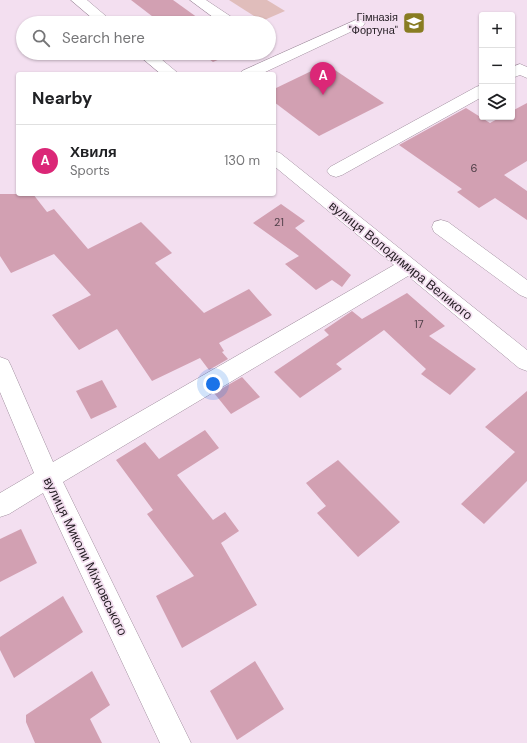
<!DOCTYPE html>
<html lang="en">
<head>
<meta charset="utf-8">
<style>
	:root { --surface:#fff; --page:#f2f2f2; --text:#202124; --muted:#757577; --line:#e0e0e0; --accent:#db2777 }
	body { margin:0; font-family:"DM Sans",sans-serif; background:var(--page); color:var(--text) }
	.controls { position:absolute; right:12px; top:12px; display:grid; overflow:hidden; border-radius:4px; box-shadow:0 1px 3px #0004 }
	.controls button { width:36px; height:36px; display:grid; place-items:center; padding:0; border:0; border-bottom:1px solid var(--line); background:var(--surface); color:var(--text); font:20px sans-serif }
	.you { position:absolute; left:213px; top:384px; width:14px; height:14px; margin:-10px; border:3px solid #fff; border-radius:50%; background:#1a73e8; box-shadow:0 0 0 6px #1a73e833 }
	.badge { display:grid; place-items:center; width:26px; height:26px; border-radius:50%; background:var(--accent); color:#fff; font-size:13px; font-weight:700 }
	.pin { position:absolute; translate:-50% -33px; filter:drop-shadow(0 1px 2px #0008) }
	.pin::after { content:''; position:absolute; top:21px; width:14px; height:12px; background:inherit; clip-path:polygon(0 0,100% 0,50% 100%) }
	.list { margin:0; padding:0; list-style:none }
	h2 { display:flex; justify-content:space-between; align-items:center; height:52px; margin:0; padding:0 16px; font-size:17px }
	h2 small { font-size:13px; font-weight:400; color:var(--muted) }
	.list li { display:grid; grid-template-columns:26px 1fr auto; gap:12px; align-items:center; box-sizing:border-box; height:72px; padding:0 16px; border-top:1px solid var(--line) }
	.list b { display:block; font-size:15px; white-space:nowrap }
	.list p { margin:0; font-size:13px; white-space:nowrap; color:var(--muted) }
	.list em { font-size:13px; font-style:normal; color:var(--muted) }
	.icon { flex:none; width:22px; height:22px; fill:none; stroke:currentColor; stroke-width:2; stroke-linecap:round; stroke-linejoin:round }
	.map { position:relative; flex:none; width:527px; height:743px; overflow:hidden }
	.search { position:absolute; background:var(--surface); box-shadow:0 1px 3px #0004; left:16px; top:16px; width:260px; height:44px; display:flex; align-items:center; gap:10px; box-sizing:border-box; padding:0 14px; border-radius:22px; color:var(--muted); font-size:15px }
	.panel { position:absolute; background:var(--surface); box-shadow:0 1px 3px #0004; left:16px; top:72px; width:260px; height:124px; border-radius:4px }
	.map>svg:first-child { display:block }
	.green { fill:#e0bdbb }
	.building { fill:#d2a0b2 }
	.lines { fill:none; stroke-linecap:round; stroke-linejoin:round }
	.minor-casing { stroke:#a18f9f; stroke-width:1 }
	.minor { fill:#fff; fill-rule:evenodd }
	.labels { text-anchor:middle; stroke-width:3.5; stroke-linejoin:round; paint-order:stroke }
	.far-poi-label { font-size:11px; fill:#282127; stroke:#f3dff0; text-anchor:end }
	.number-label { font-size:11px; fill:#52414a }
	.street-label { font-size:13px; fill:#282127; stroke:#f3dff0 }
</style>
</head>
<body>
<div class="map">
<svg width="527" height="743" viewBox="0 0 527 743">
	<rect width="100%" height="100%" fill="#f3dff0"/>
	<!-- green -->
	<path class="green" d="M229,0H267L285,11L262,21Z"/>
	<!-- building -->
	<g class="building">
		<path d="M131,0H173L205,23H161Z"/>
		<path d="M201,53H234L213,62Z"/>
		<path d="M326,64L384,103L319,136L274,102V89Z"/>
		<path d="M527,103V161L504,175L527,191V220L495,198L479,208L457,192L462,189L399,145L466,108L490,123L501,117H512V111Z"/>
		<path d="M0,194H33L47,212L54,209L88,249L141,222L172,253L155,263L204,313L249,289L272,315L219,343L224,351L222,352L228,359L209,370L200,358L152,381L117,329L79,350L52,315L91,295L54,254L11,273L0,256Z"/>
		<path d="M281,204L305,221L295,228L351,275L342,287L332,280L316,290L285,264L299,256L253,223Z"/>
		<path d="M407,293L445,326L429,336L476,369L450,395L421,374L426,369L384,330L336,364L342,369L300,398L274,372L329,335L324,330L352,311L362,319Z"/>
		<path d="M242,377L260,397L231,414L214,393Z"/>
		<path d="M102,380L117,407L91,419L76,391Z"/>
		<path d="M527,391V481L484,524L461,504L515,452L485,427Z"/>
		<path d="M205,430L219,448L177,475L213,520L225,512L239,531L221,543L257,605L182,648L156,596L194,576L147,514L153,510L116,460L145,442L159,459Z"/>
		<path d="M338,460L400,522L358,557L317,513L326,506L306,483Z"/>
		<path d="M21,529L37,563L0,582V539Z"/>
		<path d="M63,596L83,632L14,678L0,650V637Z"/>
		<path d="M255,661L284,709L237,740L210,691Z"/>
		<path d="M92,671L110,705L90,719L102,743H35L26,722V715Z"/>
	</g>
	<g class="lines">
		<!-- minor casing -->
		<g class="minor-casing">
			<g id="minor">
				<path d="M71,0H87L114,23H98Z"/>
				<path d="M190,0H206L236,20L238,23H221Z"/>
				<path d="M358,19L363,20L365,23L363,26L261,74H240L242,71Z"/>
				<path d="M136,53H154L179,74H161Z"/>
				<path d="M520,64L527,67V78L520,75L512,78V67Z"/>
				<path d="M482,85V97L342,175L336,177L330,175L327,171L330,167L476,87Z"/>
				<path d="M274,151L280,153L527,350V371L519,368L408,276L63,482L191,743H160L43,493L9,514L0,517V493L34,473L0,392V357L8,360L11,366L53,462L394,265L274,166Z"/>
				<path d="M441,220L448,222L527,280V298L520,295L434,232L432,227L434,222Z"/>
			</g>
		</g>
		<!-- minor -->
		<use href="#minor" class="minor"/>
	</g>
	<!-- icons -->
	<defs>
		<g id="school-square" transform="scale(1.15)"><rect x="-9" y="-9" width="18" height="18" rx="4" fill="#887c22" stroke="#f3dff0"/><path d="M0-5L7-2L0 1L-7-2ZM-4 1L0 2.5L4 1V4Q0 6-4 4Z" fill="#fff"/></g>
	</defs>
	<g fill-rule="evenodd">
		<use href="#school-square" x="414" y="23"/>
	</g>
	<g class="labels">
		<!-- far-poi labels -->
		<g class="far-poi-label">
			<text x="398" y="21">Гімназія<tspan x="398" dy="13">"Фортуна"</tspan></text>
		</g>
		<!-- number labels -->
		<g class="number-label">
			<text x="474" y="172">6</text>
			<text x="279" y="226">21</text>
			<text x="419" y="328">17</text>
		</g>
		<!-- street labels -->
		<g class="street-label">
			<text transform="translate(401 260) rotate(39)" y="5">вулиця Володимира Великого</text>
			<text transform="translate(86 556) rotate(64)" y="5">вулиця Миколи Міхновського</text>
		</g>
	</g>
</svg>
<div class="controls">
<button>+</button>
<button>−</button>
<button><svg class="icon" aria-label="layers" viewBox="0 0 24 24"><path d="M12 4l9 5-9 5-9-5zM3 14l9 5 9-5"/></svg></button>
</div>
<div class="you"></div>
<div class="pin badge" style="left:323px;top:95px">A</div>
<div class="search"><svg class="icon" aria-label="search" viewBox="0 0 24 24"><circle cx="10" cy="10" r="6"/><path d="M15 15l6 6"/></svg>Search here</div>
<section class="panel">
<h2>Nearby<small></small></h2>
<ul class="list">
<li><span class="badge">A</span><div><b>Хвиля</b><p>Sports</p></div><em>130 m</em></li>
</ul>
</section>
</div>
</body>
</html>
